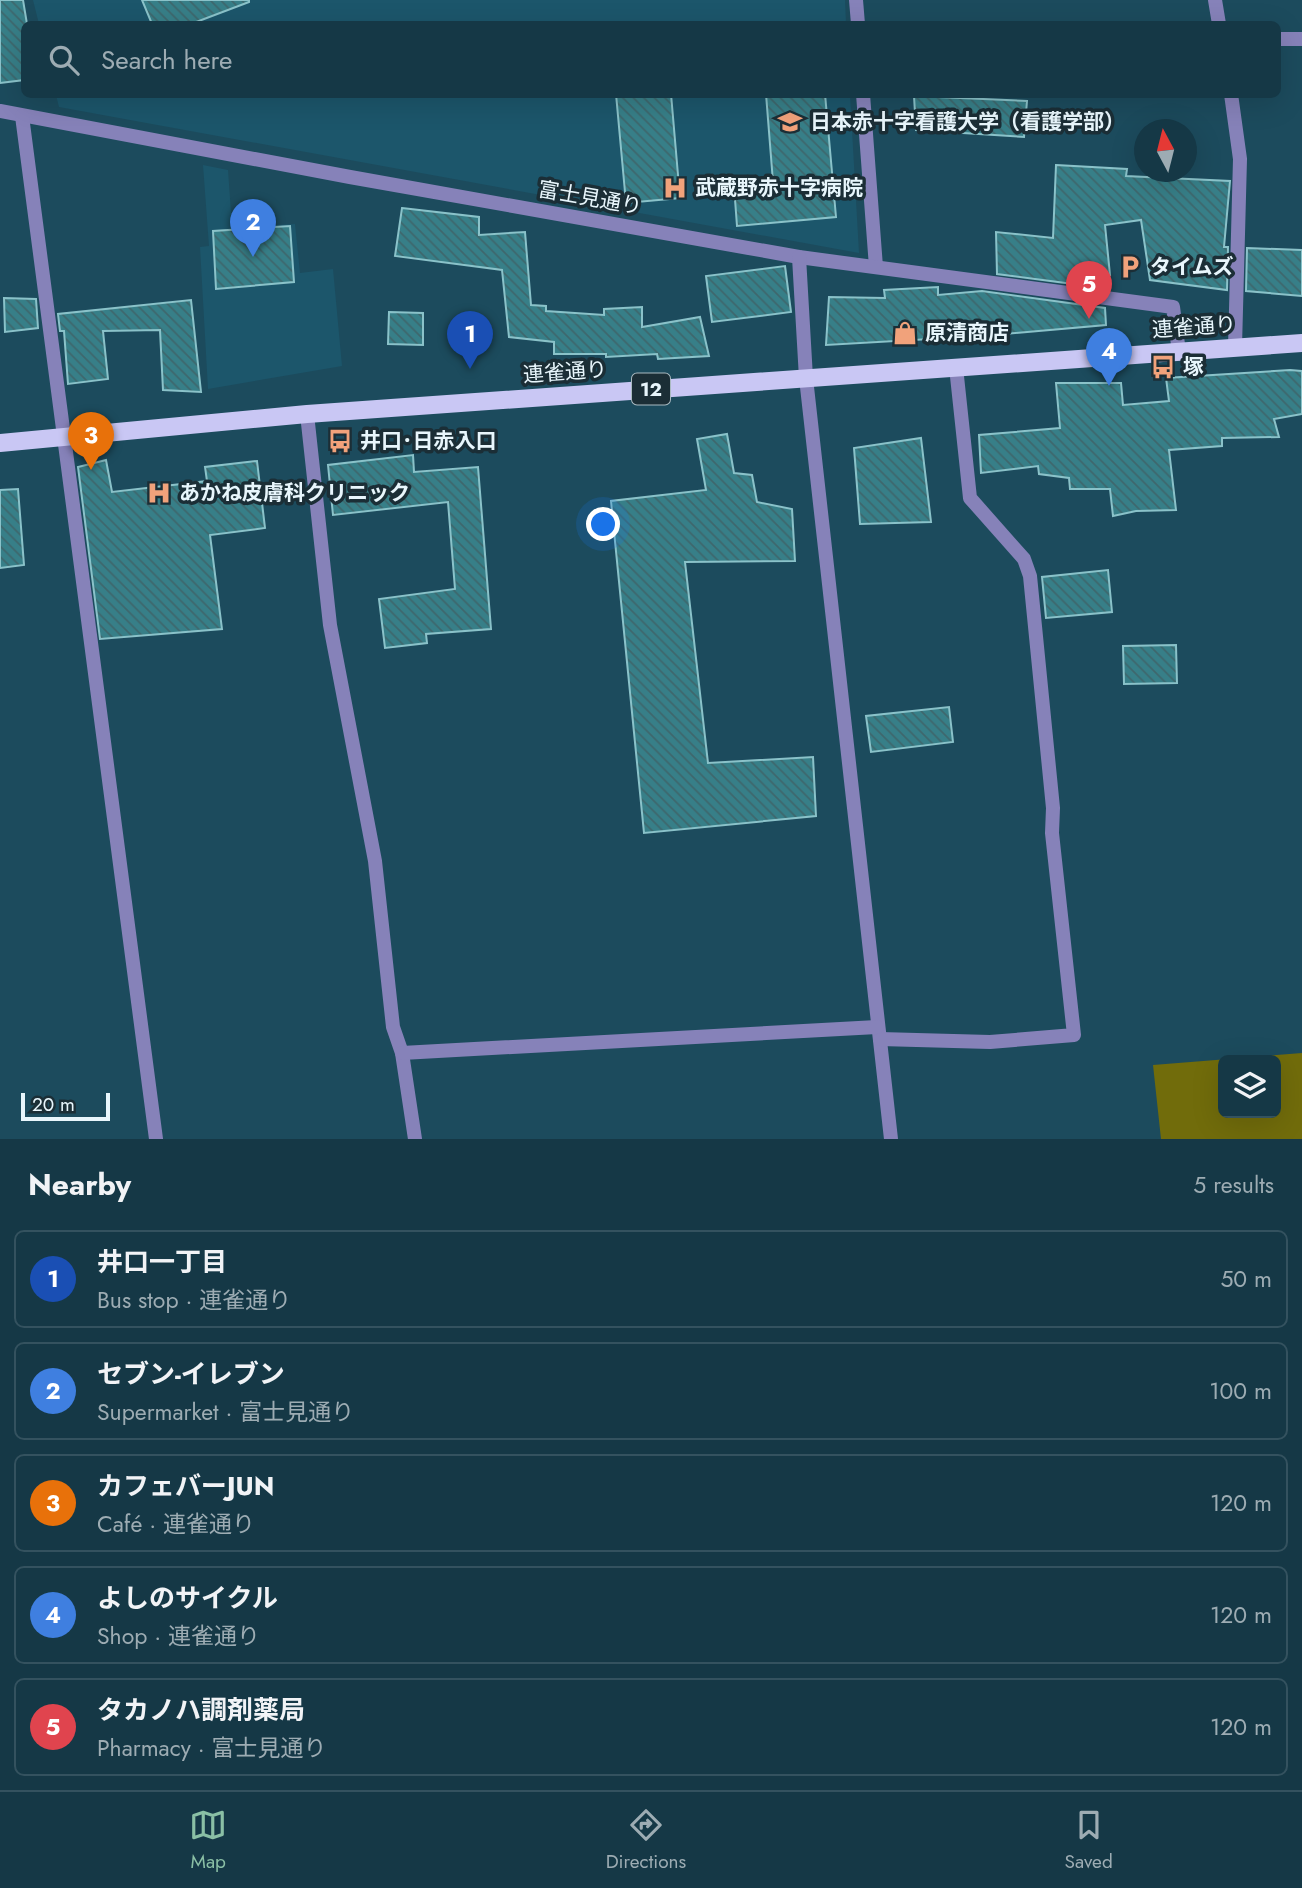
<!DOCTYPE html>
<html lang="en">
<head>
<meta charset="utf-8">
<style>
	:root { --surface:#153846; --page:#1e3f4d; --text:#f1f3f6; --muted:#9dacb3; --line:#34525f; --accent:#8abfa5 }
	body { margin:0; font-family:Jost,"Noto Sans JP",sans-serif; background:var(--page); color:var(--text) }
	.controls { position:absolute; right:21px; bottom:21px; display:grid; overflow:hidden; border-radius:10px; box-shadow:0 7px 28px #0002 }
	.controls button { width:63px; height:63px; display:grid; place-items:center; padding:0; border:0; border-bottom:2px solid var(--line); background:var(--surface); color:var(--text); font:35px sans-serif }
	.compass { position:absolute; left:1134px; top:119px; width:63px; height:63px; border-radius:50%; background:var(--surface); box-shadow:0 7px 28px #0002; rotate:353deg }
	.scale { position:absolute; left:21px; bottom:18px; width:89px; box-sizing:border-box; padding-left:7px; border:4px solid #e8f6fc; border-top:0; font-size:19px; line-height:24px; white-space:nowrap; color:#e8f6fc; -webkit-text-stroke:5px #1b2e36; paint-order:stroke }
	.you { position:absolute; left:604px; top:525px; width:24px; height:24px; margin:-18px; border:5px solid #fff; border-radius:50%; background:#1a73e8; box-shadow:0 0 0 10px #1a73e833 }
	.badge { display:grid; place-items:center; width:46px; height:46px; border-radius:50%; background:var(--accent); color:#fff; font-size:23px; font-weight:700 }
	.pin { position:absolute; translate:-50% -58px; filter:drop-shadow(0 2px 4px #0008) }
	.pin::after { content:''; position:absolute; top:37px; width:24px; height:21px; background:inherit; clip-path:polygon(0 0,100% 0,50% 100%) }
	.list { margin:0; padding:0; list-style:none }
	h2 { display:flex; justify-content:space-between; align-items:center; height:91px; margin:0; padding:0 28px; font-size:30px }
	h2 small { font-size:23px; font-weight:400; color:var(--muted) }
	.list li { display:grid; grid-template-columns:46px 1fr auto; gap:21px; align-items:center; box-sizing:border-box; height:98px; margin:0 14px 14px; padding:0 14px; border:2px solid var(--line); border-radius:10px }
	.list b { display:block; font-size:26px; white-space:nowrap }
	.list p { margin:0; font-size:23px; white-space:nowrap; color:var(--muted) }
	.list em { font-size:23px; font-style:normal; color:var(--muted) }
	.icon { flex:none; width:38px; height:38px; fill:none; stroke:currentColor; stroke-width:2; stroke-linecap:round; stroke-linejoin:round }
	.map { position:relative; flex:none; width:1302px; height:1139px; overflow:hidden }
	.search { position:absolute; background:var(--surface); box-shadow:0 7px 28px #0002; left:21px; right:21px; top:21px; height:77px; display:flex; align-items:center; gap:18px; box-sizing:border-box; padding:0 24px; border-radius:10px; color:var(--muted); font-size:26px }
	.sheet { height:651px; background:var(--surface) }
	nav { display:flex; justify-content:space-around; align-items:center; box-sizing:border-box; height:98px; border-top:2px solid var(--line); background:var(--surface); font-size:19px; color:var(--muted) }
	nav a { display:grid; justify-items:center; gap:4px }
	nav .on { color:var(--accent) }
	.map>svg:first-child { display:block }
	.built { fill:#1c566b }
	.pitch { fill:#716c0b; fill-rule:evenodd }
	.building { fill:url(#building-back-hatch); stroke:#8ac2c9; stroke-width:2 }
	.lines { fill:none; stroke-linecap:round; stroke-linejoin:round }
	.street { stroke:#8682b9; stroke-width:14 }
	.primary { stroke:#c9c7f4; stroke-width:18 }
	.labels { text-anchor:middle; stroke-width:7; stroke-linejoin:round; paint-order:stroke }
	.shield { fill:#1b2e36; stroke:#aabac1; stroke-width:2 }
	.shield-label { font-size:19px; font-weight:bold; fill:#e8f6fc }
	.poi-label { font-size:21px; font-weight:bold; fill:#e8f6fc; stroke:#1b2e36; text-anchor:start }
	.street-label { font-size:21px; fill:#e8f6fc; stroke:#1b2e36 }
</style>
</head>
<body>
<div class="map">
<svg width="1302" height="1139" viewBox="0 0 1302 1139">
	<defs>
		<pattern id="building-back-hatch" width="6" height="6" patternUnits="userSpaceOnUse" patternTransform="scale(1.75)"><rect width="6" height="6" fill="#377f88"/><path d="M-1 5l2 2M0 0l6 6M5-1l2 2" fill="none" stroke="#3e676d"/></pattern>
	</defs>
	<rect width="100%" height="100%" fill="#1c4b5d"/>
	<!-- built -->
	<g class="built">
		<path d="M33,0H845L846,24H39Z"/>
		<path d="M56,95H850L859,253L59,107Z"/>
		<path d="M203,165L228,170L232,227L295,224L300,273L333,269L342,366L208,389L200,247L209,246Z"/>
	</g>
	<!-- pitch -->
	<path class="pitch" d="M1302,1053V1139H1161L1153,1065ZM1223,1060H1276V1113H1223Z"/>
	<!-- building -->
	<g class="building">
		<path d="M0,0H23L27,24L24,80L0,83Z"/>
		<path d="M142,0H249V2L191,24H152Z"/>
		<path d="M616,94H671L680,198L626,203Z"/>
		<path d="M766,94H825L836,217L737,226L734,186L773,182Z"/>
		<path d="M914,96L1027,101L1024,137L916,130Z"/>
		<path d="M1056,165L1127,169L1126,176L1230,181L1224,247H1228L1227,290L1150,280L1141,220L1105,225L1110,275L1103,274L1104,288L997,274L996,232L1053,238Z"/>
		<path d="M402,208L479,217V235L525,232L531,305L546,306V311L604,315V309L642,307V327L700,317L709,356L658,359L657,354L606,357V354H554V342L509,337L502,270L395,256Z"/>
		<path d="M290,226L294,282L216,289L213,231Z"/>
		<path d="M1247,248L1302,250V296L1246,291Z"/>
		<path d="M785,266L791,312L712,322L706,276Z"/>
		<path d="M938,287V295L982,291L1105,308L1106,325L983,336L826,345L829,297L885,298L884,290Z"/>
		<path d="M4,298L36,299L38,328L5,332Z"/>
		<path d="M191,300L201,392L163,390L160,330L103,331L108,379L68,384L64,331H60L58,314Z"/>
		<path d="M389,312L423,313V345L388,344Z"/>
		<path d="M1290,370L1302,371V414L1274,419L1279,437L1222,438V446L1169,450L1176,510L1136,511L1113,516L1110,489H1070L1069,478L1039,474L1038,466L981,473L979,435L1060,428L1056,383H1121L1123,405L1169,401L1166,378Z"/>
		<path d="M727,434L734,473L752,475L757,502L792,509L795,561L685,562L708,763L813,757L816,816L644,833L611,501L706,490L697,439Z"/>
		<path d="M921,438L931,522L860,524L854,448Z"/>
		<path d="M413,455L414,472L478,467L491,629L426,634L427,643L385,648L379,599L455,589L448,502L333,515L328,465Z"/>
		<path d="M106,460L112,492L207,481L205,467L257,461L265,528L210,535L222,629L100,639L78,467Z"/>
		<path d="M18,489L24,565L0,568V490Z"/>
		<path d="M1108,570L1112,612L1046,618L1042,577Z"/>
		<path d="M1176,645L1177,683L1124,684L1123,646Z"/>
		<path d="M949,707L953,742L871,752L866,716Z"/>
	</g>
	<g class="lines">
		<!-- street -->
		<g class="street">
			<path d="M856,0L858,24"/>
			<path d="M1215,0L1219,24"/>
			<path d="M1278,39H1302"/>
			<path d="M863,94L876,267"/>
			<path d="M1231,94L1240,159L1235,347"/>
			<path d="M0,111L350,177L799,257L1173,307L1179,352"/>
			<path d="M22,116L156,1139"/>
			<path d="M799,257L806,378L891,1139"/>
			<path d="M307,414L330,625L375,861L393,1027L402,1053L415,1139"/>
			<path d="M880,1039L990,1042L1074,1035L1052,833L1053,808L1030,576L1024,559L970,498L956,367"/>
			<path d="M402,1053L877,1027"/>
		</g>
		<!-- primary -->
		<path class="primary" d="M0,443L307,414L1302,343"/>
	</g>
	<!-- icons -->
	<defs>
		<g id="university-bare" transform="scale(1.89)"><path d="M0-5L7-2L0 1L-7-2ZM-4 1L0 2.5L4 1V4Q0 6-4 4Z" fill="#f1a27b" stroke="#1b2e36" stroke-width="2.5" paint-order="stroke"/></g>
		<g id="hospital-bare" transform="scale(1.89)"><path d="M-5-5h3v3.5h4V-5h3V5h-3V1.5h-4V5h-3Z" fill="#f1a27b" stroke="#1b2e36" stroke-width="2.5" paint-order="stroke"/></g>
		<g id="parking-bare" transform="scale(1.89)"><path d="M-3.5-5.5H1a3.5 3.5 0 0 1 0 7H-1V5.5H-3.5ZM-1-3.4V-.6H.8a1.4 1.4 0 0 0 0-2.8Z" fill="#f1a27b" stroke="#1b2e36" stroke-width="2.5" paint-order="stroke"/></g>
		<g id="shop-bare" transform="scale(1.89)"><path d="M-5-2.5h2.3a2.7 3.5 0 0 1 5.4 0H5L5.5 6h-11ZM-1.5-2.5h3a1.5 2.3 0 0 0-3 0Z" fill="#f1a27b" stroke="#1b2e36" stroke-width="2.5" paint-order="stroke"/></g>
		<g id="bus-bare" transform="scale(1.89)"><path d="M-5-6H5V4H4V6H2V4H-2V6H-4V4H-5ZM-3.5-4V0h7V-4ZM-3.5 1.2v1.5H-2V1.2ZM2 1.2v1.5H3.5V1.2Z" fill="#f1a27b" stroke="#1b2e36" stroke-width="2.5" paint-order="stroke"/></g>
	</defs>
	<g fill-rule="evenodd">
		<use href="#university-bare" x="790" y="122"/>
		<use href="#hospital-bare" x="675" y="188"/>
		<use href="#parking-bare" x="1130" y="267"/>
		<use href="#shop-bare" x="905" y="333"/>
		<use href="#bus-bare" x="1163" y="367"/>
		<use href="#bus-bare" x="340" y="441"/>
		<use href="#hospital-bare" x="159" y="493"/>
	</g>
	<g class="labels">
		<!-- shield labels -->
		<rect class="shield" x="632" y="373.5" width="38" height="31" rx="5"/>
		<g class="shield-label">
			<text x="651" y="396">12</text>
		</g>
		<!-- poi labels -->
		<g class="poi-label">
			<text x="810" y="129">日本赤十字看護大学（看護学部）</text>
			<text x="695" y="195">武蔵野赤十字病院</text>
			<text x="1150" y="274">タイムズ</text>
			<text x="925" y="340">原清商店</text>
			<text x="1183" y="374">塚</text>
			<text x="360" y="448">井口･日赤入口</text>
			<text x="179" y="500">あかね皮膚科クリニック</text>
		</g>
		<!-- street labels -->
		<g class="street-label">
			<text transform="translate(590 198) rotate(10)" y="7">富士見通り</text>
			<text transform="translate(1194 327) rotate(-4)" y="7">連雀通り</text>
			<text transform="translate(565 372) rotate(-4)" y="7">連雀通り</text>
		</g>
	</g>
</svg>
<div class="controls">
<button><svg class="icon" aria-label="layers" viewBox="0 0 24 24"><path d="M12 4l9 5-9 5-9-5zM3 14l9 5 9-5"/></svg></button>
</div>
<svg class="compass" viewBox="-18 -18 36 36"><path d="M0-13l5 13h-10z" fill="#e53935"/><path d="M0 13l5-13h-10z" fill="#9dacb3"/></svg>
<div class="scale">20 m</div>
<div class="you"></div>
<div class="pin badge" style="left:470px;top:369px;background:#1a4fb4">1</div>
<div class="pin badge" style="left:253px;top:257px;background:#3f7fe0">2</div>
<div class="pin badge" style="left:91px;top:470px;background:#e8710a">3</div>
<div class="pin badge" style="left:1109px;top:386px;background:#3f7fe0">4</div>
<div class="pin badge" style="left:1089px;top:319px;background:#e0444e">5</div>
<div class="search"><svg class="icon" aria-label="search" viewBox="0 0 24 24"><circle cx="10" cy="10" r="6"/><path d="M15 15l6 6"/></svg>Search here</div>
</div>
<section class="sheet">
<h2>Nearby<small>5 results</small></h2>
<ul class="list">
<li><span class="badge" style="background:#1a4fb4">1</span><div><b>井口一丁目</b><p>Bus stop · 連雀通り</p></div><em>50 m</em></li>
<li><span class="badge" style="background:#3f7fe0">2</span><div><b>セブン-イレブン</b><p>Supermarket · 富士見通り</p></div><em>100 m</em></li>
<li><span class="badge" style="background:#e8710a">3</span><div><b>カフェバーJUN</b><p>Café · 連雀通り</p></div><em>120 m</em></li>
<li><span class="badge" style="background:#3f7fe0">4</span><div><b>よしのサイクル</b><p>Shop · 連雀通り</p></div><em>120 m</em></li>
<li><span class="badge" style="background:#e0444e">5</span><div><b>タカノハ調剤薬局</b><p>Pharmacy · 富士見通り</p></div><em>120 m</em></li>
</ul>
</section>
<nav>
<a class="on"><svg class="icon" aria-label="map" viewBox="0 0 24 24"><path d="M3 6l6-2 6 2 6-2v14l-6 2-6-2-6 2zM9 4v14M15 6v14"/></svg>Map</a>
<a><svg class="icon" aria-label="directions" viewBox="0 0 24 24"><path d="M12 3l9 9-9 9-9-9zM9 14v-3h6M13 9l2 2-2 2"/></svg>Directions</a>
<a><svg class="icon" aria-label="saved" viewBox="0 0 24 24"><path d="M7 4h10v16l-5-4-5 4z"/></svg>Saved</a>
</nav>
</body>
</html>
